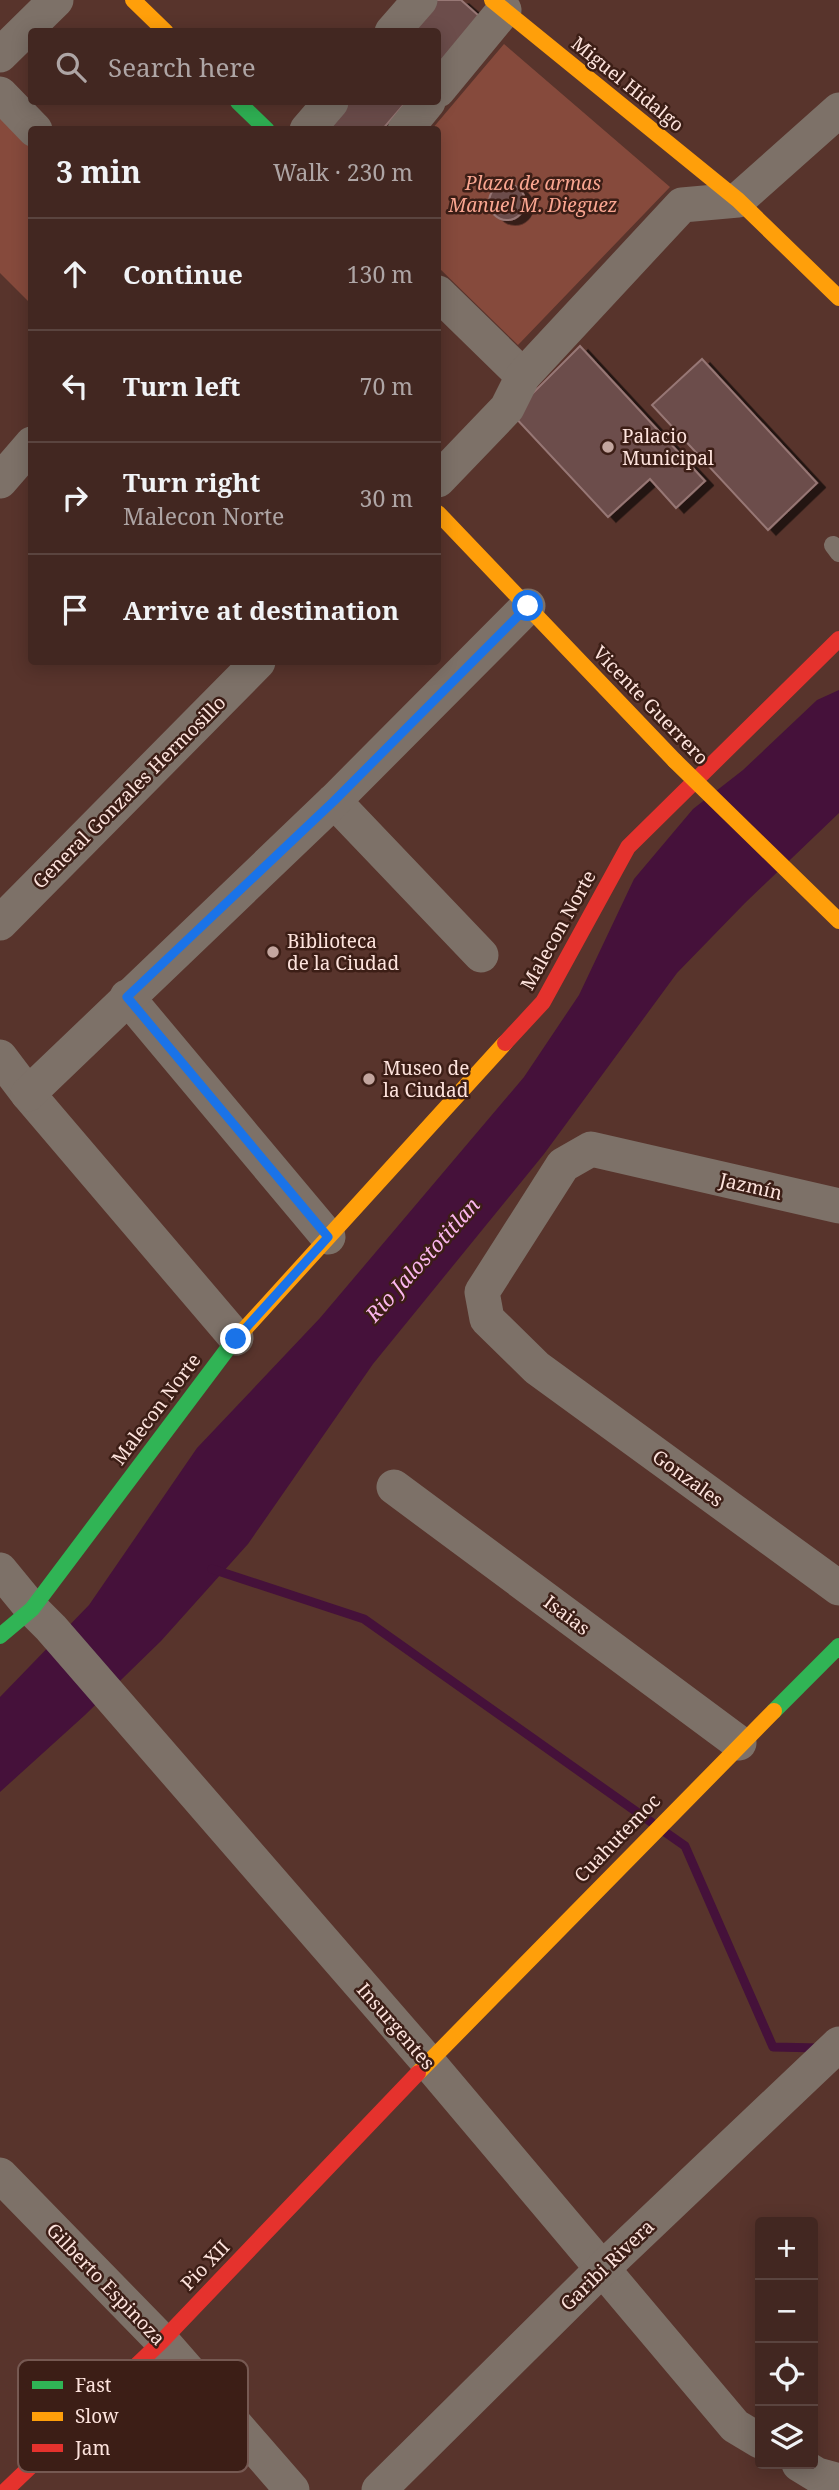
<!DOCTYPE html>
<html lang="en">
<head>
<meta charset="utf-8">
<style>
	:root { --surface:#422721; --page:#4c332e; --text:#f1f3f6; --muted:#aea5a5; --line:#5a443f }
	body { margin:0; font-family:"Noto Serif",serif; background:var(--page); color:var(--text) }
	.controls { position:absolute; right:21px; bottom:21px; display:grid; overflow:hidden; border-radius:7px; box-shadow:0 4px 18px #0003 }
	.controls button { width:63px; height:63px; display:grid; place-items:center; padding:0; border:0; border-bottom:2px solid var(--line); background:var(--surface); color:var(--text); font:35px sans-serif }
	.stop { position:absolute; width:21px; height:21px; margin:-16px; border:5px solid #1a73e8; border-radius:50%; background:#fff }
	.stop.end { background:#1a73e8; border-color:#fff; box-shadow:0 2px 7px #0008 }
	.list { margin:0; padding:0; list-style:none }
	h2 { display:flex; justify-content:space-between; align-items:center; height:91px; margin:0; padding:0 28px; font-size:30px }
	h2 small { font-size:23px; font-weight:400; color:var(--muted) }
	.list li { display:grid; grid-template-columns:46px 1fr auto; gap:21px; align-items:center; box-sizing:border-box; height:112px; padding:0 28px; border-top:2px solid var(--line) }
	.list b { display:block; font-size:26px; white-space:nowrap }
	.list p { margin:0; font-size:23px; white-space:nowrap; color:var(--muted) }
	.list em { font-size:23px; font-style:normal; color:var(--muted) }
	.icon { flex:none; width:38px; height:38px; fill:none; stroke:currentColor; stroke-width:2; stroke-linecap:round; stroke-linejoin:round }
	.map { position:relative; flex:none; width:839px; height:2490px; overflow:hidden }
	.search { position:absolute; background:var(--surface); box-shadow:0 4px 18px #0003; left:28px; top:28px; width:413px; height:77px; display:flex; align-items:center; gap:18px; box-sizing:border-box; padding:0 24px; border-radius:7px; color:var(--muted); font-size:26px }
	.panel { position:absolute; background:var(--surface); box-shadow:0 4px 18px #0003; left:28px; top:126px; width:413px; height:539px; border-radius:7px }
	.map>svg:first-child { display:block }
	.green { fill:#864a3c }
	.water { fill:#45113a }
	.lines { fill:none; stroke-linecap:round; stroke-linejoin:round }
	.stream { stroke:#45113a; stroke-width:9 }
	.building { fill:#6c4d4b; stroke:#977775; stroke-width:2; filter:url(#shadow) }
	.lane { stroke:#7d7168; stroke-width:18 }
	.street { stroke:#7d7168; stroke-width:35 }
	.fast { stroke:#30b455; stroke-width:16 }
	.slow { stroke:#ff9f0a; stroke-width:16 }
	.jam { stroke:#e5322d; stroke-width:16 }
	.slow-bridge { stroke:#ff9f0a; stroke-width:16 }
	.route { stroke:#1a73e8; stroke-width:9 }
	.poi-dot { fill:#c3a69f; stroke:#3c1e16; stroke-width:2.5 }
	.labels { text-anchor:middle; stroke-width:5; stroke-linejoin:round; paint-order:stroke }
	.street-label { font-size:19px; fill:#fde3dd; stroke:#3c1e16 }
	.park-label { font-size:19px; font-style:italic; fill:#faa691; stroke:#3c1e16 }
	.poi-label { font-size:19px; fill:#fde3dd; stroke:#3c1e16; text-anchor:start }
	.water-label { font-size:21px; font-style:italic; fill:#fbb6ed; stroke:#3c1e16 }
	.key { fill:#3c1e16; stroke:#765952; stroke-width:2 }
	.key-label { font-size:19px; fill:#fde3dd }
</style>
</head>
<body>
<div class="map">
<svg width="839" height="2490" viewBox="0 0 839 2490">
	<defs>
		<filter id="shadow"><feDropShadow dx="8" dy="4.5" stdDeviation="0" flood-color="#0009"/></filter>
	</defs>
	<rect width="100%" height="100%" fill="#58342c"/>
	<!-- green -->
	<g class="green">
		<path d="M504,44L670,187L518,345L438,267V130L432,129Z"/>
		<path d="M0,112L31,143V304L0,273Z"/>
	</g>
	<!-- water -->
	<path class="water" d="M839,690V813L745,903L677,973L544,1154L373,1364L248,1544L161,1641L85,1715L0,1792V1697L89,1605L197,1448L320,1318L524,1077L579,995L634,879L693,809L743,770L817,700Z"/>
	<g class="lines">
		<!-- stream -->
		<g class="stream">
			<path d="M212,1569L364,1619L651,1822"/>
			<path d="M665,1832L685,1846L773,2047L820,2048"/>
		</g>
	</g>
	<!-- building -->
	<g class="building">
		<path d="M435,0H461L479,16L438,65V32H408Z"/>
		<path d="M349,102H406L382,130H325Z"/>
		<circle cx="507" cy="202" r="18"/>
		<path d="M580,346L705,481L676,508L650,479L608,517L512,414Z"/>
		<path d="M702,359L817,483L768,530L652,405Z"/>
	</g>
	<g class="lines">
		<!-- lane -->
		<path class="lane" d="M833,545L839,553"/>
		<!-- street -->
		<g class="street">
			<path d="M392,32L420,0"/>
			<path d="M0,55L56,0"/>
			<path d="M438,90L504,10"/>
			<path d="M0,94L35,130"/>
			<path d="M307,130L331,102"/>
			<path d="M405,130L428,102"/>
			<path d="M438,293L523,376"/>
			<path d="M438,480L507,408L523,376L682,205L738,200L839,110"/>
			<path d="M0,481L32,444"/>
			<path d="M334,801L481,955"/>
			<path d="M0,923L258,662"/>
			<path d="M127,997L328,1237"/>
			<path d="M0,1057L28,1094L236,1338"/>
			<path d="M28,1094L334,801L528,606"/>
			<path d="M839,1206L591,1149L563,1165L482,1292L487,1319L537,1368L839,1588"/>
			<path d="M394,1487L739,1743"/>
			<path d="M0,1570L32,1609L51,1628L428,2062L735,2426L760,2441"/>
			<path d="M0,2175L162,2341L292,2490"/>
			<path d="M799,2464L817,2475L839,2481"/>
			<path d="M379,2490L602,2269L839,2044"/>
		</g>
		<!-- fast -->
		<g class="fast">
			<path d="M238,102L267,130"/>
			<path d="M0,1636L32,1609L232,1343"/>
			<path d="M774,1711L839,1646"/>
		</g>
		<!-- slow -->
		<g class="slow">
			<path d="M133,0L166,32"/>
			<path d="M492,0L738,200L839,298"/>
			<path d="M438,513L675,761"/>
			<path d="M232,1343L505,1043"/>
			<path d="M418,2073L774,1711"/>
		</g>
		<!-- jam -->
		<g class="jam">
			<path d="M505,1043L543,1002L628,847L839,639"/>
			<path d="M6,2490L162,2341L418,2073"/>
		</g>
		<!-- slow-bridge -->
		<path class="slow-bridge" d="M675,761L839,921"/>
	</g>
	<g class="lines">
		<!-- route -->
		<path class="route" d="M236,1339L328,1237L127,997L334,801L528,606"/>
	</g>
	<!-- markers -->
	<g class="poi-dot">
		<circle cx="608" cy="447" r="7"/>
		<circle cx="273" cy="952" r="7"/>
		<circle cx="369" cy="1079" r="7"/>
	</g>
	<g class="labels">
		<!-- street labels -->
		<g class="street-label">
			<text transform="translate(628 84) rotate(39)" y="7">Miguel Hidalgo</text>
			<text transform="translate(651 705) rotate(46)" y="7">Vicente Guerrero</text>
			<text transform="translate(129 792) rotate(-45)" y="7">General Gonzales Hermosillo</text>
			<text transform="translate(558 930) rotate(-61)" y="7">Malecon Norte</text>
			<text transform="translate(751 1186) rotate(13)" y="7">Jazmín</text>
			<text transform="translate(156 1409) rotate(-53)" y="7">Malecon Norte</text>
			<text transform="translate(688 1478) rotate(36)" y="7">Gonzales</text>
			<text transform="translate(567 1615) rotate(37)" y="7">Isaias</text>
			<text transform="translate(617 1838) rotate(-46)" y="7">Cuahutemoc</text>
			<text transform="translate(396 2026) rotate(49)" y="7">Insurgentes</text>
			<text transform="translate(205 2265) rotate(-46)" y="7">Pio XII</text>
			<text transform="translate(607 2265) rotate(-44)" y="7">Garibi Rivera</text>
			<text transform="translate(106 2284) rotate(46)" y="7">Gilberto Espinoza</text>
		</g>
		<!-- park labels -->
		<g class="park-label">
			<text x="533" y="190">Plaza de armas<tspan x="533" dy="22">Manuel M. Dieguez</tspan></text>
		</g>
		<!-- poi labels -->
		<g class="poi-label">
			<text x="622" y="443">Palacio<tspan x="622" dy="22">Municipal</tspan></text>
			<text x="287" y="948">Biblioteca<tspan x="287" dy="22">de la Ciudad</tspan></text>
			<text x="383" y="1075">Museo de<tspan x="383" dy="22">la Ciudad</tspan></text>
		</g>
		<!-- water labels -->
		<g class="water-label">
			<text transform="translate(423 1260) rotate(-48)" y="7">Rio Jalostotitlan</text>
		</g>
	</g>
	<!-- legend -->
	<rect x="18" y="2360" width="230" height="112" rx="10" class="key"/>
	<rect x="32" y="2381" width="31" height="8" fill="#30b455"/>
	<rect x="32" y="2412" width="31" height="9" fill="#ff9f0a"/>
	<rect x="32" y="2444" width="31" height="8" fill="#e5322d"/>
	<g class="key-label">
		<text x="75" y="2392">Fast</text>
		<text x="75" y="2423">Slow</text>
		<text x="75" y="2455">Jam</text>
	</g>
</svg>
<div class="controls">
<button>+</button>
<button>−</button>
<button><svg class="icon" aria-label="locate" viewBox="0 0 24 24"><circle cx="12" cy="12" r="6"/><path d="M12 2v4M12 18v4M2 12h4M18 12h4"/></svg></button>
<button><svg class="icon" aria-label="layers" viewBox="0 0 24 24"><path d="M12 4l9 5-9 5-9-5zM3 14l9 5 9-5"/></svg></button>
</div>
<div class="stop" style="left:528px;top:606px"></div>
<div class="stop end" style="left:236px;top:1339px"></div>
<div class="search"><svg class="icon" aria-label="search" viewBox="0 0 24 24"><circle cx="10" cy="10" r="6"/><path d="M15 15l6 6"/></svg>Search here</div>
<section class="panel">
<h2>3 min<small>Walk · 230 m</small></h2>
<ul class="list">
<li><svg class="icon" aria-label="ahead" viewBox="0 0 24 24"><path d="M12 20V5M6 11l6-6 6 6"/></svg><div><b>Continue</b></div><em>130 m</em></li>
<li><svg class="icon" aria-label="left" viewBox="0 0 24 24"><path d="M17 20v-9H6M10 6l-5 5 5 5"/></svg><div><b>Turn left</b></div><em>70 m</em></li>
<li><svg class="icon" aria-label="right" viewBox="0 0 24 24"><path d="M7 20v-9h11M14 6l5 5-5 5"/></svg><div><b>Turn right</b><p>Malecon Norte</p></div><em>30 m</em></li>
<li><svg class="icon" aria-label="arrive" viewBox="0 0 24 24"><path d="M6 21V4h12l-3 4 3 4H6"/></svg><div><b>Arrive at destination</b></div></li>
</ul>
</section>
</div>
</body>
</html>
